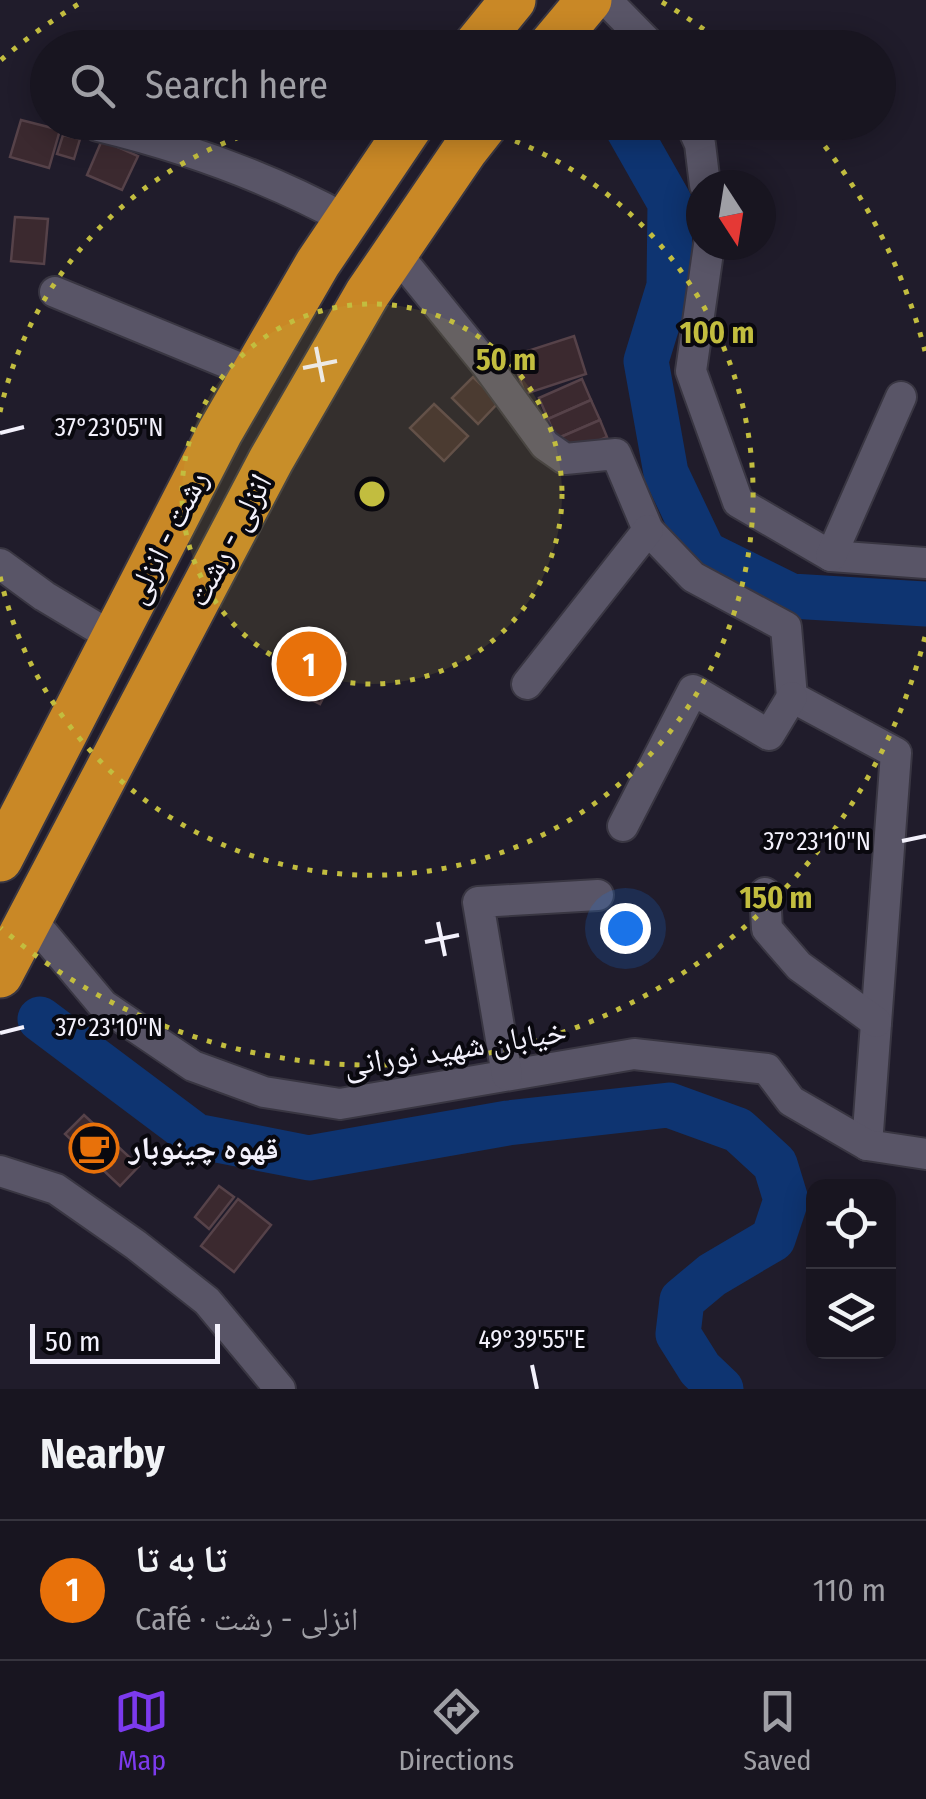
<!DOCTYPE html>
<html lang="en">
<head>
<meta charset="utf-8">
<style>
	:root { --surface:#181520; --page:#25222d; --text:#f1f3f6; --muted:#9f9fa5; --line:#36343e; --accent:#7c3aed }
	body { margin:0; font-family:"Fira Sans Condensed","Noto Naskh Arabic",sans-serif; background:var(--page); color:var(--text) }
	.controls { position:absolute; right:30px; bottom:30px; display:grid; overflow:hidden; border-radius:20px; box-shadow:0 5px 25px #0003 }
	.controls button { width:90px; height:90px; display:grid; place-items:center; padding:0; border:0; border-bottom:2px solid var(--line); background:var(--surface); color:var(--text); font:50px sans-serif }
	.compass { position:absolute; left:686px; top:170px; width:90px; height:90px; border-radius:50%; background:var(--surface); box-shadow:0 5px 25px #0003; rotate:168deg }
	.scale { position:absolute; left:30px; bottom:25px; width:190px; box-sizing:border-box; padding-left:10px; border:5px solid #f3f1fc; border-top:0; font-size:28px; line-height:35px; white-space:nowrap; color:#f3f1fc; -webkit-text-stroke:8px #09080e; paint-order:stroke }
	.you { position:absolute; left:625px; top:928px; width:35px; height:35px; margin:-25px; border:8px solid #fff; border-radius:50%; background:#1a73e8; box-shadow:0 0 0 15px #1a73e833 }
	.badge { display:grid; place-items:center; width:65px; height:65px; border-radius:50%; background:var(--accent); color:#fff; font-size:32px; font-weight:700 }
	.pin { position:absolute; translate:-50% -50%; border:5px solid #fff; box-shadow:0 2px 10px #0006 }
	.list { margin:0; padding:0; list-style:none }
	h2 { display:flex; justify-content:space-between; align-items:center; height:130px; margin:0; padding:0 40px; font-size:42px }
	h2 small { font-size:32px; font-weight:400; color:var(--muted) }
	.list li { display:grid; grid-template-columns:65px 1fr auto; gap:30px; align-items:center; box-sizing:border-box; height:140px; padding:0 40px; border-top:2px solid var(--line) }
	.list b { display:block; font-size:38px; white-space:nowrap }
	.list p { margin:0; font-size:32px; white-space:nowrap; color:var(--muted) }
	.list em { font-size:32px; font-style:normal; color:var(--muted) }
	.icon { flex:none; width:55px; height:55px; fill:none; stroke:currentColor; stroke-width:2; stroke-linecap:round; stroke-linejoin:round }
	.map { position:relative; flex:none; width:926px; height:1389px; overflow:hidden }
	.search { position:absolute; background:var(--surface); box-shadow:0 5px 25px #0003; left:30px; right:30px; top:30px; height:110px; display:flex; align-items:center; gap:25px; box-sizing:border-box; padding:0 35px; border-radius:55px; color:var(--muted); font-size:38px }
	.sheet { height:270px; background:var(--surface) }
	nav { display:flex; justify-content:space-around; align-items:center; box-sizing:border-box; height:140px; border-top:2px solid var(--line); background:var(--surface); font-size:28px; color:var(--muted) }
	nav a { display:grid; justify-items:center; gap:5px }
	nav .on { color:var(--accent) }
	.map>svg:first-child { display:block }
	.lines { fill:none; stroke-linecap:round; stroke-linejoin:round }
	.river { stroke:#0e3471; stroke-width:45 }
	.building { fill:#3b292f; stroke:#564249; stroke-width:2.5 }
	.minor-casing { stroke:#393642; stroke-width:34 }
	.highway-casing { stroke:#393642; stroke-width:49 }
	.minor { stroke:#595567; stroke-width:30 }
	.highway { stroke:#c98826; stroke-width:45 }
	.ticks { fill:none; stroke:#f3f1fc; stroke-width:4 }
	.ring { fill:none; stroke:#c2bd3f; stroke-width:5; stroke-dasharray:5 10 }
	.labels { text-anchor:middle; stroke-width:8; stroke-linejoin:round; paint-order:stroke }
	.street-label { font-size:32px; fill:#f3f1fc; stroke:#09080e }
	.poi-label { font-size:32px; font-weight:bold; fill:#f3f1fc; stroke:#09080e; text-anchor:start }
	.ticks-label { font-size:25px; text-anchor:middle; fill:#f3f1fc; stroke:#09080e; stroke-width:8; stroke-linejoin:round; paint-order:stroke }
	.centre { fill:#c2bd3f; stroke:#09080e; stroke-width:5 }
	.ring-label { font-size:30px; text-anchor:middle; font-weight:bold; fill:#c2bd3f; stroke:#09080e; stroke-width:8; stroke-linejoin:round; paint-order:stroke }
</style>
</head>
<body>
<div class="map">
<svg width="926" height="1389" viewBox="0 0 926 1389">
	<rect width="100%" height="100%" fill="#201c2b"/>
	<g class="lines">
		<!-- river -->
		<g class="river">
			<path d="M624,122L670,203L669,286L646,361L666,473L704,553L791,596L926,604"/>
			<path d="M40,1019L196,1136L309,1158L508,1123L669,1105L738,1130L775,1164L786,1200L773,1239L712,1275L682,1300L678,1334L700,1369L721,1389"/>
		</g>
	</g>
	<!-- building -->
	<g class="building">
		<path d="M21,120L60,130L49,168L10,157Z"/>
		<path d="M63,135L80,139L74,159L57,154Z"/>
		<path d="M102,140L138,156L122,190L87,175Z"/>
		<path d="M15,217L48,219L44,264L11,261Z"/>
		<path d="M574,336L586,374L525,394L512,356Z"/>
		<path d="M473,377L499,402L478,424L452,398Z"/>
		<path d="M582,379L591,400L548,419L539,398Z"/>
		<path d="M591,400L600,420L556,439L548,419Z"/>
		<path d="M434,404L468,436L444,461L410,428Z"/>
		<path d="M600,420L607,437L570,453L556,439Z"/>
		<path d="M311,635L346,653L320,704L284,686Z"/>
		<path d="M84,1115L139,1166L120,1186L65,1134Z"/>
		<path d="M219,1186L234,1197L209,1229L195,1217Z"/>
		<path d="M238,1199L271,1225L234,1272L201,1246Z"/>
	</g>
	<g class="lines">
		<!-- minor casing -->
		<g class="minor-casing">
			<g id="minor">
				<path d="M606,0L653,48"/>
				<path d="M690,122L700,144L705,185"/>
				<path d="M98,126C185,147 268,177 347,220"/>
				<path d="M709,245L691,371L738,502L831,556L926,563"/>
				<path d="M395,252L485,363L545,445L565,459L616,454L648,530L693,577L786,627L792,697L896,753L867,1145"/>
				<path d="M55,292L254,374"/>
				<path d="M831,556L901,397"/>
				<path d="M0,564L44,596L114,638"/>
				<path d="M527,684L648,530"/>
				<path d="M623,826L693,690L769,735L792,697"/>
				<path d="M765,893L767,929L799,966L876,1022"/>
				<path d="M30,918L103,1005L193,1066L264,1092L340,1104L634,1054L767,1069L791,1101L867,1145L926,1154"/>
				<path d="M507,1075L478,902L598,895"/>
				<path d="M0,1171L56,1189L136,1245L207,1301L280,1389"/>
			</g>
		</g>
		<!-- highway casing -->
		<g class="highway-casing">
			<g id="highway">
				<path d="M474,48L513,0"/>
				<path d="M549,48L589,0"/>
				<path d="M0,859L220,432L318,263L413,122"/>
				<path d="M0,975L271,460L367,294L465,150L487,122"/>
			</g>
		</g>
		<!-- minor -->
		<use href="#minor" class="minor"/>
		<!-- highway -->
		<use href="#highway" class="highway"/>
	</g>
	<!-- ticks -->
	<path class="ticks" d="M316,347L323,382M303,368L337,361M0,433L24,427M902,841L926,836M438,922L445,956M425,942L459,935M0,1033L24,1027M532,1365L537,1389"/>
	<!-- distance rings -->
	<circle cx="372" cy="494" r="190" fill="#c2bd3f" fill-opacity=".12"/>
	<g class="ring">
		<circle cx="372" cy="494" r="190"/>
		<path d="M0 412A381 381 0 0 1 286 123M458 123A381 381 0 1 1 0 576"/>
		<path d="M925 637A571 571 0 0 1 1 928M1 60A571 571 0 0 1 82 2M662 2A571 571 0 0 1 727 47M806 123A571 571 0 0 1 925 351"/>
	</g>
	<!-- icons -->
	<defs>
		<g id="cafe-ring" transform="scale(2.5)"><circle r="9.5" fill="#09080e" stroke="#e8710a" stroke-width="1.5"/><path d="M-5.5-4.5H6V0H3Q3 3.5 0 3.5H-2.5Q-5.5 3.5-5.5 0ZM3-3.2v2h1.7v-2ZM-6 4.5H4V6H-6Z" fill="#e8710a"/></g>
	</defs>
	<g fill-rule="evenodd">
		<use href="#cafe-ring" x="94" y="1148"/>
	</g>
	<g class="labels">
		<!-- street labels -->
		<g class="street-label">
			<text transform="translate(166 537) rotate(-63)" y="11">رشت - انزلی</text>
			<text transform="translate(229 540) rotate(-62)" y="11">انزلی - رشت</text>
			<text transform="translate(455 1048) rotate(-9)" y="11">خیابان شهید نورانی</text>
		</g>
		<!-- poi labels -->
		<g class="poi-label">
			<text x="129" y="1159">قهوه چینوبار</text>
		</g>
	</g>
	<g class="ticks-label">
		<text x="109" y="436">37°23'05"N</text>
		<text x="817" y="850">37°23'10"N</text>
		<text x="109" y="1036">37°23'10"N</text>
		<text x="532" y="1348">49°39'55"E</text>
	</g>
	<circle cx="372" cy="494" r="15" class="centre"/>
	<g class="ring-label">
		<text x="717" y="343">100 m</text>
		<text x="506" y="370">50 m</text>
		<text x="776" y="908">150 m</text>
	</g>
</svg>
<div class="controls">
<button><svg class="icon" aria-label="locate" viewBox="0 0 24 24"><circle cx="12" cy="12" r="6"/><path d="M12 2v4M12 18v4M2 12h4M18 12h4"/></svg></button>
<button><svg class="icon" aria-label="layers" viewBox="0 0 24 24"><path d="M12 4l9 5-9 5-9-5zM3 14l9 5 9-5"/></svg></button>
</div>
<svg class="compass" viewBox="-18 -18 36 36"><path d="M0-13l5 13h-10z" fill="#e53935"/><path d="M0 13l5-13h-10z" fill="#9f9fa5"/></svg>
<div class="scale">50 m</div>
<div class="you"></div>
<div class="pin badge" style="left:309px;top:664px;background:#e8710a">1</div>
<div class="search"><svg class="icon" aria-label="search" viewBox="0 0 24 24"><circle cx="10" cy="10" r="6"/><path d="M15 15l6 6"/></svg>Search here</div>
</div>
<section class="sheet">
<h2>Nearby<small></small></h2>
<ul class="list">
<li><span class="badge" style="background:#e8710a">1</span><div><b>تا به تا</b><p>Café · انزلی - رشت</p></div><em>110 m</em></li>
</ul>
</section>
<nav>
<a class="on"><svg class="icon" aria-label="map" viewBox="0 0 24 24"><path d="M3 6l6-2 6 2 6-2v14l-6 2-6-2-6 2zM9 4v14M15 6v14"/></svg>Map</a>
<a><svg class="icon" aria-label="directions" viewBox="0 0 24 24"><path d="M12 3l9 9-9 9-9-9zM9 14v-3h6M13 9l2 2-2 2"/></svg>Directions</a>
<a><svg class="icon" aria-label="saved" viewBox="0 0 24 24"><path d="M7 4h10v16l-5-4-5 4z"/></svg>Saved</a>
</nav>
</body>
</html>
